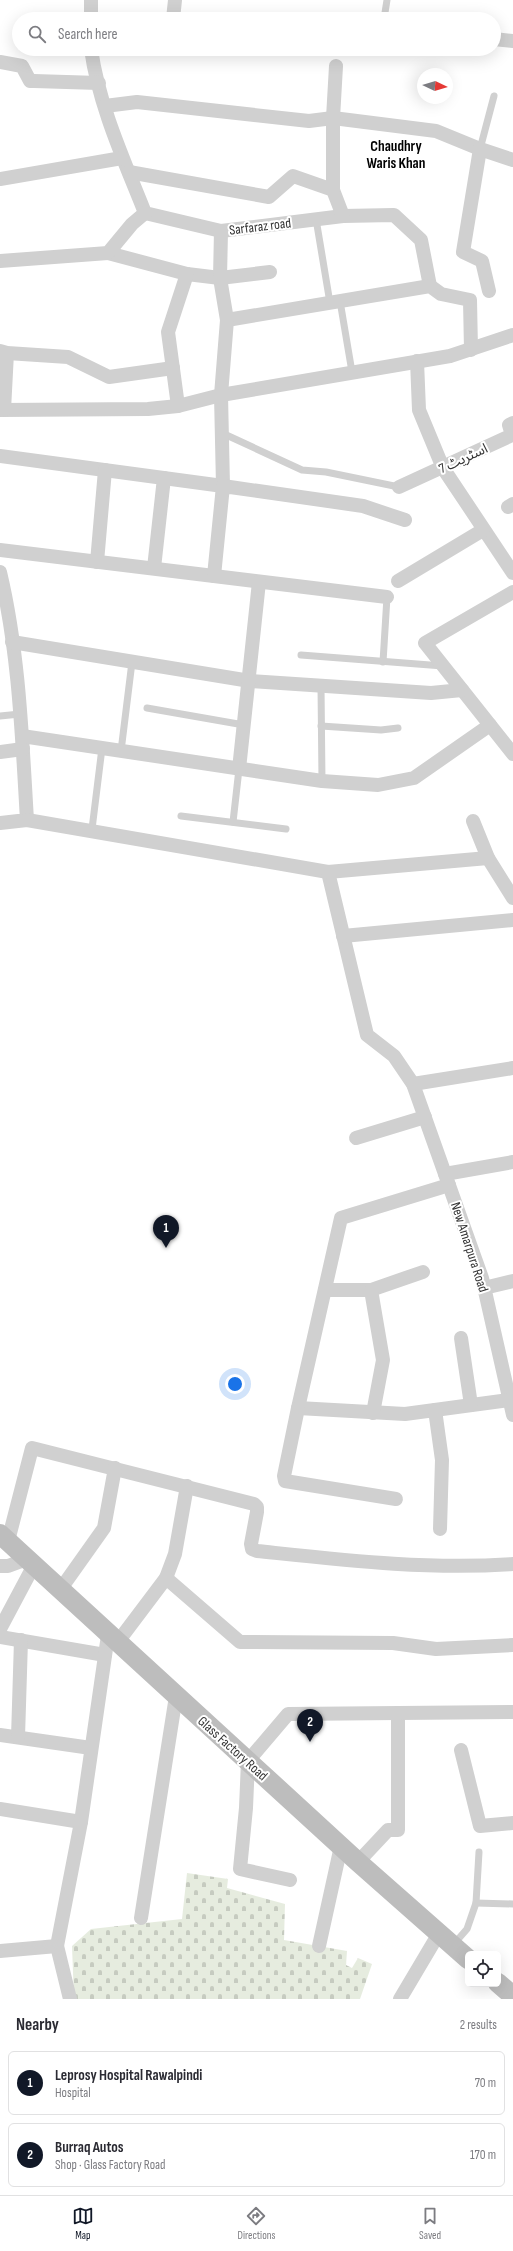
<!DOCTYPE html>
<html lang="en">
<head>
<meta charset="utf-8">
<style>
	:root { --surface:#fff; --page:#f2f2f3; --text:#2b2b33; --muted:#7c7c81; --line:#e1e1e2; --accent:#111827 }
	body { margin:0; font-family:"Sofia Sans Condensed","Noto Sans Arabic",sans-serif; background:var(--page); color:var(--text) }
	.controls { position:absolute; right:12px; bottom:12px; display:grid; overflow:hidden; border-radius:6px; box-shadow:0 4px 16px #0002 }
	.controls button { width:36px; height:36px; display:grid; place-items:center; padding:0; border:0; border-bottom:1px solid var(--line); background:var(--surface); color:var(--text); font:20px sans-serif }
	.compass { position:absolute; left:417px; top:68px; width:36px; height:36px; border-radius:50%; background:var(--surface); box-shadow:0 4px 16px #0002; rotate:94deg }
	.you { position:absolute; left:235px; top:1384px; width:14px; height:14px; margin:-10px; border:3px solid #fff; border-radius:50%; background:#1a73e8; box-shadow:0 0 0 6px #1a73e833 }
	.badge { display:grid; place-items:center; width:26px; height:26px; border-radius:50%; background:var(--accent); color:#fff; font-size:13px; font-weight:700 }
	.pin { position:absolute; translate:-50% -33px; filter:drop-shadow(0 1px 2px #0008) }
	.pin::after { content:''; position:absolute; top:21px; width:14px; height:12px; background:inherit; clip-path:polygon(0 0,100% 0,50% 100%) }
	.list { margin:0; padding:0; list-style:none }
	h2 { display:flex; justify-content:space-between; align-items:center; height:52px; margin:0; padding:0 16px; font-size:17px }
	h2 small { font-size:13px; font-weight:400; color:var(--muted) }
	.list li { display:grid; grid-template-columns:26px 1fr auto; gap:12px; align-items:center; box-sizing:border-box; height:64px; margin:0 8px 8px; padding:0 8px; border:1px solid var(--line); border-radius:6px }
	.list b { display:block; font-size:15px; white-space:nowrap }
	.list p { margin:0; font-size:13px; white-space:nowrap; color:var(--muted) }
	.list em { font-size:13px; font-style:normal; color:var(--muted) }
	.icon { flex:none; width:22px; height:22px; fill:none; stroke:currentColor; stroke-width:2; stroke-linecap:round; stroke-linejoin:round }
	.map { position:relative; flex:none; width:513px; height:1999px; overflow:hidden }
	.search { position:absolute; background:var(--surface); box-shadow:0 4px 16px #0002; left:12px; right:12px; top:12px; height:44px; display:flex; align-items:center; gap:10px; box-sizing:border-box; padding:0 14px; border-radius:22px; color:var(--muted); font-size:15px }
	.sheet { height:196px; background:var(--surface) }
	nav { display:flex; justify-content:space-around; align-items:center; box-sizing:border-box; height:56px; border-top:1px solid var(--line); background:var(--surface); font-size:11px; color:var(--muted) }
	nav a { display:grid; justify-items:center; gap:2px }
	nav .on { color:var(--accent) }
	.map>svg:first-child { display:block }
	.cemetery { fill:url(#cemetery-stones) }
	.lines { fill:none; stroke-linecap:round; stroke-linejoin:round }
	.lane { stroke:#d0d0d0; stroke-width:7 }
	.street { stroke:#d0d0d0; stroke-width:14 }
	.secondary { stroke:#bdbdbd; stroke-width:20 }
	.labels { text-anchor:middle; stroke-width:4; stroke-linejoin:round; paint-order:stroke }
	.street-label { font-size:14px; fill:#333; stroke:#fff }
	.neighbourhood-label { font-size:15px; font-weight:bold; fill:#000; stroke:#fff }
</style>
</head>
<body>
<div class="map">
<svg width="513" height="1999" viewBox="0 0 513 1999">
	<defs>
		<pattern id="cemetery-stones" width="16" height="16" patternUnits="userSpaceOnUse"><rect width="16" height="16" fill="#e6ecdf"/><path d="M2 7V4a2 2 0 0 1 4 0v3zM10 15v-3a2 2 0 0 1 4 0v3z" fill="#c6cbc0"/></pattern>
	</defs>
	<rect width="100%" height="100%" fill="#fff"/>
	<!-- cemetery -->
	<path class="cemetery" d="M187,1873L228,1879L227,1888L285,1904L284,1940L347,1951L346,1965L352,1968L358,1958L372,1964L360,1999H74L72,1946L91,1929L182,1919Z"/>
	<g class="lines">
		<!-- lane -->
		<g class="lane">
			<path d="M384,19L387,0"/>
			<path d="M480,149L494,96"/>
			<path d="M316,219L330,303"/>
			<path d="M340,301L352,372"/>
			<path d="M222,433L302,470L326,472L399,487"/>
			<path d="M301,655L443,666"/>
			<path d="M383,662L387,597"/>
			<path d="M321,686L322,781"/>
			<path d="M147,708L244,725"/>
			<path d="M0,716L20,714"/>
			<path d="M321,726L381,730L398,728"/>
			<path d="M121,751L132,662"/>
			<path d="M181,816L286,829"/>
			<path d="M233,822L239,769"/>
			<path d="M92,829L102,748"/>
			<path d="M476,1903L513,1904"/>
			<path d="M453,1945L467,1929L476,1903L479,1852"/>
		</g>
		<!-- street -->
		<g class="street">
			<path d="M91,19V0"/>
			<path d="M173,19L175,0"/>
			<path d="M494,39L513,41"/>
			<path d="M91,49C99,106 124,160 145,213L221,231L343,216L394,215L421,240L430,286"/>
			<path d="M0,62L22,66L30,81H34L99,83"/>
			<path d="M105,106L137,102L309,121L333,118L436,131L480,149L513,160"/>
			<path d="M480,149L463,252L482,261L489,291"/>
			<path d="M129,172L269,197L293,176L333,190L343,216"/>
			<path d="M0,179L122,158"/>
			<path d="M333,190V118L336,66"/>
			<path d="M108,253L187,274L220,278L270,272"/>
			<path d="M0,261L108,253L132,224L145,213"/>
			<path d="M227,320L430,286L441,294L470,300L471,350"/>
			<path d="M0,351L7,353L68,357L109,377L173,368"/>
			<path d="M417,361L419,410L443,468L513,573"/>
			<path d="M178,406L168,332L187,274"/>
			<path d="M0,410L148,409L178,406L221,395L450,356L513,335"/>
			<path d="M4,410L7,353"/>
			<path d="M0,456L223,486L221,395L227,320L220,278L221,231"/>
			<path d="M399,487L512,435L509,425L513,423"/>
			<path d="M508,507L513,504"/>
			<path d="M0,550L387,597"/>
			<path d="M97,562L105,470"/>
			<path d="M154,568L164,478"/>
			<path d="M0,572C19,652 22,737 27,820L0,823"/>
			<path d="M214,576L223,486L363,506L405,520"/>
			<path d="M398,581L483,530"/>
			<path d="M513,592L425,643L513,754"/>
			<path d="M12,642L250,681L431,693L462,690"/>
			<path d="M22,736L322,781L378,785L414,778L490,725"/>
			<path d="M0,752L23,749"/>
			<path d="M239,769L259,582"/>
			<path d="M27,820L328,872L367,1035L394,1056L413,1084L482,1278L513,1415"/>
			<path d="M473,821L488,858L513,898"/>
			<path d="M328,872L488,858"/>
			<path d="M343,936L513,920"/>
			<path d="M413,1084L513,1068"/>
			<path d="M356,1138L425,1117"/>
			<path d="M445,1174L513,1162"/>
			<path d="M449,1185L341,1218L298,1408L405,1414L509,1400"/>
			<path d="M484,1288L513,1281"/>
			<path d="M325,1290H371L423,1272"/>
			<path d="M371,1290L383,1360L373,1413"/>
			<path d="M461,1338L471,1405"/>
			<path d="M298,1408L284,1476L285,1481L396,1499"/>
			<path d="M435,1410L442,1460L440,1529"/>
			<path d="M8,1541L32,1448L254,1504L257,1507V1512L251,1544L252,1549L257,1551C343,1560 427,1570 513,1564"/>
			<path d="M0,1566H8L27,1559"/>
			<path d="M166,1578L175,1554L187,1486"/>
			<path d="M60,1590L104,1528L115,1468"/>
			<path d="M0,1629L34,1565"/>
			<path d="M0,1637L105,1655"/>
			<path d="M117,1643L166,1578L240,1642L393,1643L436,1649L513,1645"/>
			<path d="M0,1735L91,1748"/>
			<path d="M18,1737L21,1640"/>
			<path d="M461,1750L480,1826L513,1823"/>
			<path d="M0,1809L81,1822"/>
			<path d="M358,1862L388,1830H398V1713"/>
			<path d="M290,1880L240,1869L246,1808L248,1761L288,1714L513,1712"/>
			<path d="M141,1918L176,1696"/>
			<path d="M57,1946L70,1999"/>
			<path d="M319,1946L341,1846"/>
			<path d="M0,1951L57,1946L81,1822L108,1635"/>
			<path d="M400,1999L438,1935"/>
		</g>
		<!-- secondary -->
		<g class="secondary">
			<path d="M0,1534L358,1862L468,1959"/>
			<path d="M498,1983L513,1996"/>
		</g>
	</g>
	<g class="labels">
		<!-- street labels -->
		<g class="street-label">
			<text transform="translate(260 226) rotate(-7)" y="5">Sarfaraz road</text>
			<text transform="translate(463 458) rotate(-25)" y="5">اسٹریٹ 7</text>
			<text transform="translate(470 1247) rotate(72)" y="5">New Amarpura Road</text>
			<text transform="translate(233 1748) rotate(42)" y="5">Glass Factory Road</text>
		</g>
		<!-- neighbourhood labels -->
		<g class="neighbourhood-label">
			<text x="396" y="151">Chaudhry<tspan x="396" dy="17">Waris Khan</tspan></text>
		</g>
	</g>
</svg>
<div class="controls">
<button><svg class="icon" aria-label="locate" viewBox="0 0 24 24"><circle cx="12" cy="12" r="6"/><path d="M12 2v4M12 18v4M2 12h4M18 12h4"/></svg></button>
</div>
<svg class="compass" viewBox="-18 -18 36 36"><path d="M0-13l5 13h-10z" fill="#e53935"/><path d="M0 13l5-13h-10z" fill="#7c7c81"/></svg>
<div class="you"></div>
<div class="pin badge" style="left:166px;top:1248px">1</div>
<div class="pin badge" style="left:310px;top:1742px">2</div>
<div class="search"><svg class="icon" aria-label="search" viewBox="0 0 24 24"><circle cx="10" cy="10" r="6"/><path d="M15 15l6 6"/></svg>Search here</div>
</div>
<section class="sheet">
<h2>Nearby<small>2 results</small></h2>
<ul class="list">
<li><span class="badge">1</span><div><b>Leprosy Hospital Rawalpindi</b><p>Hospital</p></div><em>70 m</em></li>
<li><span class="badge">2</span><div><b>Burraq Autos</b><p>Shop · Glass Factory Road</p></div><em>170 m</em></li>
</ul>
</section>
<nav>
<a class="on"><svg class="icon" aria-label="map" viewBox="0 0 24 24"><path d="M3 6l6-2 6 2 6-2v14l-6 2-6-2-6 2zM9 4v14M15 6v14"/></svg>Map</a>
<a><svg class="icon" aria-label="directions" viewBox="0 0 24 24"><path d="M12 3l9 9-9 9-9-9zM9 14v-3h6M13 9l2 2-2 2"/></svg>Directions</a>
<a><svg class="icon" aria-label="saved" viewBox="0 0 24 24"><path d="M7 4h10v16l-5-4-5 4z"/></svg>Saved</a>
</nav>
</body>
</html>
